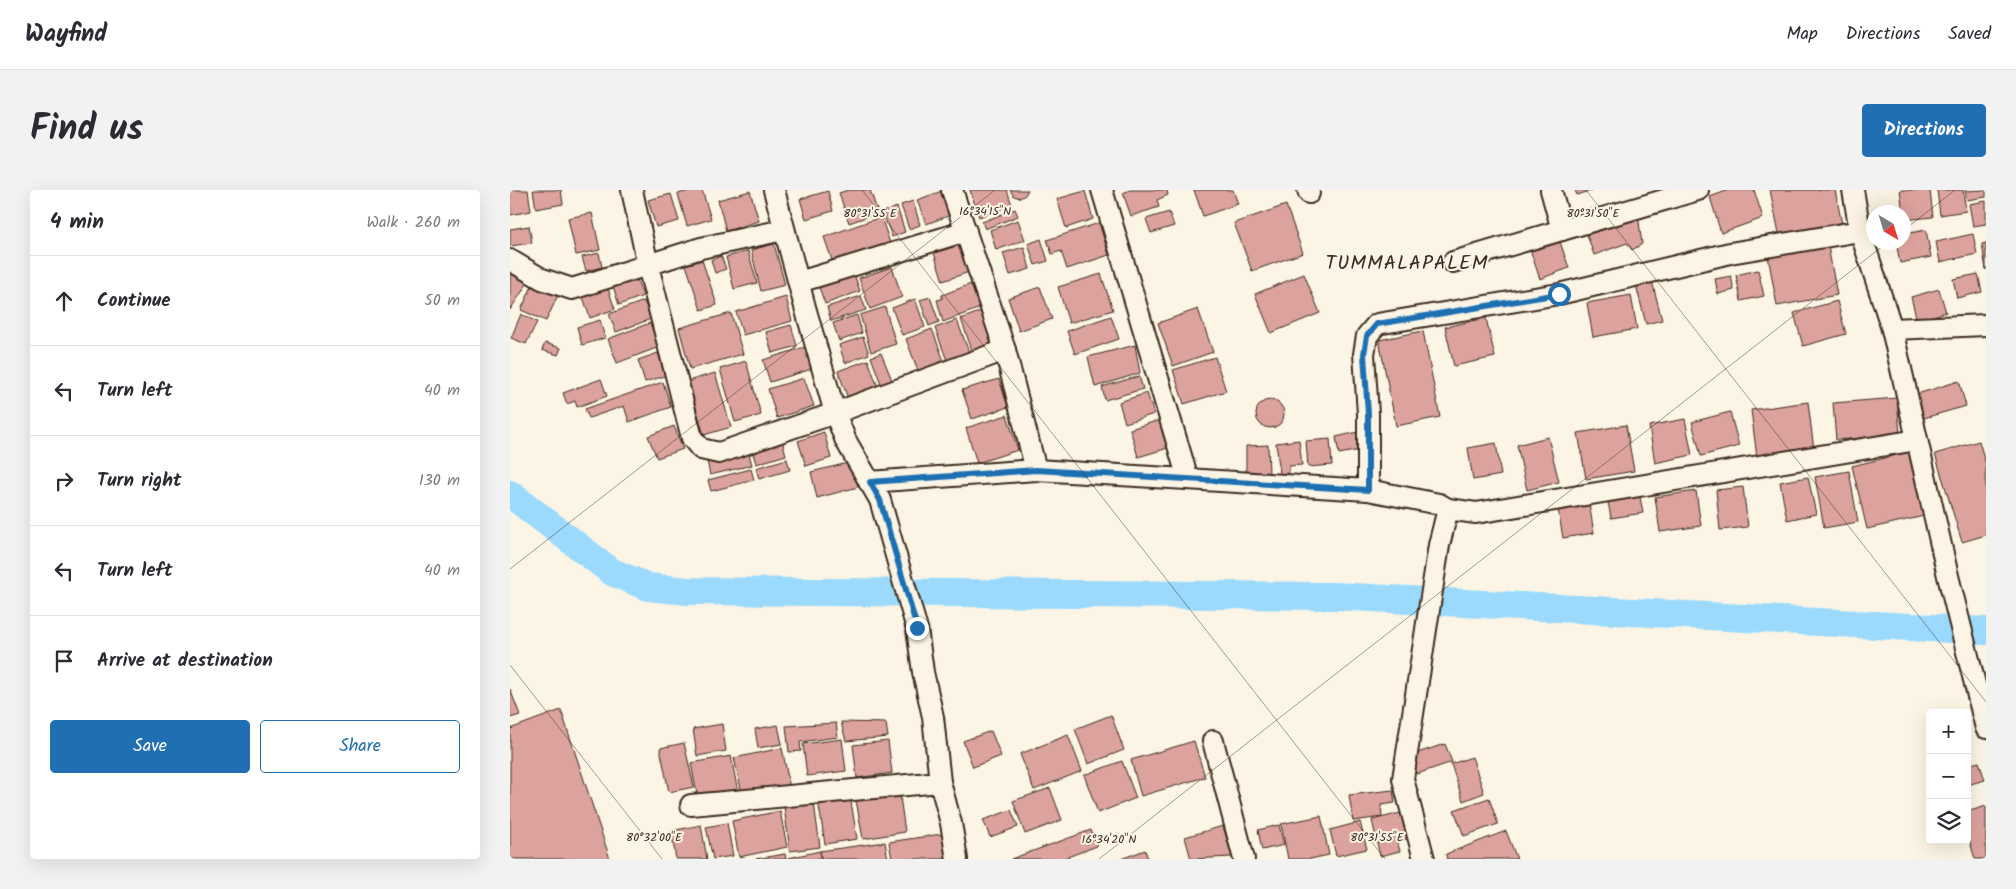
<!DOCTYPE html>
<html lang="en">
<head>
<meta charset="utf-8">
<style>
	:root { --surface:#fff; --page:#f2f2f3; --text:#2b2b33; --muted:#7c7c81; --line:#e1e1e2; --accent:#1f6fb2 }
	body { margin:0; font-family:Kalam,sans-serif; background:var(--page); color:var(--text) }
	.controls { position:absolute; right:15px; bottom:15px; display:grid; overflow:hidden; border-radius:5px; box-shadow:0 5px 20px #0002 }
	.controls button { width:45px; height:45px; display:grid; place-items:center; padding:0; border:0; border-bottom:1px solid var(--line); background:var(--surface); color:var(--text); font:25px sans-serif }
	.compass { position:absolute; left:1356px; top:15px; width:45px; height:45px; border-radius:50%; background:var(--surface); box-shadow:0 5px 20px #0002; rotate:142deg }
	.stop { position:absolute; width:15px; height:15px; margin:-11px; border:4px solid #1f6fb2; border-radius:50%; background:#fff }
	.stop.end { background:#1f6fb2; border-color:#fff; box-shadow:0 1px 5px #0008 }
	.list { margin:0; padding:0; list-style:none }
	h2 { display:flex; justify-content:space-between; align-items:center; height:65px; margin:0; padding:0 20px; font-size:21px }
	h2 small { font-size:16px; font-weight:400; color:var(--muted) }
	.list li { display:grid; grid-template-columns:32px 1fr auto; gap:15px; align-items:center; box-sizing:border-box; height:90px; padding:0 20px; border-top:1px solid var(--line) }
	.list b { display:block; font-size:19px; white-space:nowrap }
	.list em { font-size:16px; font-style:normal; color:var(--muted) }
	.actions { display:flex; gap:10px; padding:15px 20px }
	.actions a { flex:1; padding:11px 0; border:1px solid var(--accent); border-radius:5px; text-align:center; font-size:18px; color:var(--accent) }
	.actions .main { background:var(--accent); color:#fff }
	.icon { flex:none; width:28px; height:28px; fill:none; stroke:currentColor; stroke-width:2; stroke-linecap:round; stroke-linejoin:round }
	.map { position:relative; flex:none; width:1476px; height:669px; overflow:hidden; border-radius:5px }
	header { display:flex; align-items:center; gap:30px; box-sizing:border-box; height:70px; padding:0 25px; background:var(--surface); border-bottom:1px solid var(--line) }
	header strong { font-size:24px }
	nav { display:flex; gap:28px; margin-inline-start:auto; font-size:18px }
	.intro { display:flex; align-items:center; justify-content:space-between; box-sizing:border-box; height:120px; padding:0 30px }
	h1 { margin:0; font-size:35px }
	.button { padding:12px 22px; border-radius:5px; background:var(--accent); color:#fff; font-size:18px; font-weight:700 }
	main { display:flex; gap:30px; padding:0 30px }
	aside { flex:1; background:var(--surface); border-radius:5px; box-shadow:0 5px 20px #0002 }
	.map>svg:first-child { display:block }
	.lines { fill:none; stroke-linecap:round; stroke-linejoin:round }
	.canal { stroke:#9bdafc; stroke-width:28 }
	.building { fill:#dca29d; stroke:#3b2a1e }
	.minor-casing { stroke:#3b2a1e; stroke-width:24 }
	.minor { stroke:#fcf5e5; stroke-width:20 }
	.route { stroke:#1f6fb2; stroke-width:6 }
	.ticks { fill:none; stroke:#3b2a1e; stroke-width:1; stroke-opacity:0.45 }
	.labels { text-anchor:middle; stroke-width:4; stroke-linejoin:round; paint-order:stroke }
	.quarter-label { font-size:20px; letter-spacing:1px; fill:#3b2a1e; stroke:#fcf5e5 }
	.ticks-label { font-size:12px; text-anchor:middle; fill:#3b2a1e; stroke:#fcf5e5; stroke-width:4; stroke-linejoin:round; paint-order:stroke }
</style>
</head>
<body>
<header>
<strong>Wayfind</strong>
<nav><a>Map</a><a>Directions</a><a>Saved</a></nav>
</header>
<div class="intro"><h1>Find us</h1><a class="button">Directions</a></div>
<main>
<aside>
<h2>4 min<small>Walk · 260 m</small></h2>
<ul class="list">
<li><svg class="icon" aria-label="ahead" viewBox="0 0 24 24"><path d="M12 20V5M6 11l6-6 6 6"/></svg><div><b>Continue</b></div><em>50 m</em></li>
<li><svg class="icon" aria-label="left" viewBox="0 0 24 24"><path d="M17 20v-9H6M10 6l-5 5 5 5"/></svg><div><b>Turn left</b></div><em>40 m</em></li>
<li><svg class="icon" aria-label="right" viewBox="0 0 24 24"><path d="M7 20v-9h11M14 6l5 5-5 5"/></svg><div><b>Turn right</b></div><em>130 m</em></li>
<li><svg class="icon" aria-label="left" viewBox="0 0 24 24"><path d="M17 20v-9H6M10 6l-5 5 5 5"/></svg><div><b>Turn left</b></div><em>40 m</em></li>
<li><svg class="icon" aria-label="arrive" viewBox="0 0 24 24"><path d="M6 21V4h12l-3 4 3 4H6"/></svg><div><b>Arrive at destination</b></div></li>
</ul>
<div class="actions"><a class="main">Save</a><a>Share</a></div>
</aside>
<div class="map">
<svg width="1476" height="669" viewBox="0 0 1476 669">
	<rect width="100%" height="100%" fill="#fcf5e5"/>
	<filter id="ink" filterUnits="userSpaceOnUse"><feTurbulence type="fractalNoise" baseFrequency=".02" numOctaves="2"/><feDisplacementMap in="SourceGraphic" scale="10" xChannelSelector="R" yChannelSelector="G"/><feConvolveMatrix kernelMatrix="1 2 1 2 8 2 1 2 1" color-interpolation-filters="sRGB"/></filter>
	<g filter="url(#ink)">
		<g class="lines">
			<!-- canal -->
			<path class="canal" d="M0,304L102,382L138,397L178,401L824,406L1476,441"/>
		</g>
		<!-- building -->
		<g class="building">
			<path d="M0,0H18L21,21L0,25Z"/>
			<path d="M23,0H51L53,14L26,19Z"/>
			<path d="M182,0H192L201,29L177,36L168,4Z"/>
			<path d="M338,0H360L368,23L339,33L329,3Z"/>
			<path d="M460,0H497L502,15L469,27Z"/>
			<path d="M500,0H518L515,5L510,8L504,6Z"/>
			<path d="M620,0H657L658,5L647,10L649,17L621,26L613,3Z"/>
			<path d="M684,0H723L728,14L693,26Z"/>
			<path d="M1065,0H1083L1067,5Z"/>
			<path d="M1219,0H1244L1253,28L1211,43L1200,7Z"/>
			<path d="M1260,0H1325L1332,34L1270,48Z"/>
			<path d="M1390,0H1420L1423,27L1394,30Z"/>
			<path d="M1427,0H1453L1456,21L1430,25Z"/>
			<path d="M1476,0V7L1457,10L1455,1Z"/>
			<path d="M240,1L249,31L216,41L208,10Z"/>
			<path d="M318,1L323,21L296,29L290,9Z"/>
			<path d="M432,1L441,25L416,34L407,10Z"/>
			<path d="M575,1L583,29L556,38L547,9Z"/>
			<path d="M161,4L169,31L146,37L138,10Z"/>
			<path d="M403,11L410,35L399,39L391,15Z"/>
			<path d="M1476,11V34L1463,36L1459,14Z"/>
			<path d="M776,15L793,63L742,81L724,33Z"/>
			<path d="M387,17L395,42L382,47L373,22Z"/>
			<path d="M505,19L508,26L475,39L472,32Z"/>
			<path d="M659,22L664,36L641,43L636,29Z"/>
			<path d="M82,23L90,60L66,65L58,28Z"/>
			<path d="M1128,25L1132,54L1122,60L1117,53L1084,65L1076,42Z"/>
			<path d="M371,27L380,53L323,73L314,47Z"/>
			<path d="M508,30L515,50L486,60L480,40Z"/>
			<path d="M589,33L599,65L557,79L551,61L542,64L537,50Z"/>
			<path d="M19,36L22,53L0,56V39Z"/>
			<path d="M1416,40L1421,67L1390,73L1386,52H1394V44Z"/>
			<path d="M1463,44L1467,64L1430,72L1426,52Z"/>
			<path d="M1048,46L1059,78L1030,89L1019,57Z"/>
			<path d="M531,49L538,71L525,75L518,54Z"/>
			<path d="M1476,53V80L1472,54Z"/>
			<path d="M264,54L275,95L251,101L241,60Z"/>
			<path d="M450,55L459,82L433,91L424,63Z"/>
			<path d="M1318,56L1327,105L1267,116L1258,66Z"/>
			<path d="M514,57L520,79L500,85L493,63Z"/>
			<path d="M238,61L247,93L224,99L216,67Z"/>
			<path d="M89,63L92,77L76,81L72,67Z"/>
			<path d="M211,66L216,79L205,83L201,70Z"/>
			<path d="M192,70L207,115L191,120L176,75Z"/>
			<path d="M382,77L392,107L360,119L349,88Z"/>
			<path d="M0,79L19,91L0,120Z"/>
			<path d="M1248,80L1254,106L1231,111L1226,85Z"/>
			<path d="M344,84L350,101L315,114L309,97Z"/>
			<path d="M591,84L603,120L559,133L548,97Z"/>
			<path d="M794,84L810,123L761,143L745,104Z"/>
			<path d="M1468,84L1472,102L1447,108L1443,89Z"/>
			<path d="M1221,86L1224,100L1208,104L1205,89Z"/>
			<path d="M126,87L133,106L109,115L103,96Z"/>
			<path d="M1142,91L1152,130L1136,134L1126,95Z"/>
			<path d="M24,92L49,103L36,131L11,120Z"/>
			<path d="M461,94L470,118L433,132L427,110L432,109V105Z"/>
			<path d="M97,96L105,119L80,128L72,104Z"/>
			<path d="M530,97L542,129L509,141L498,108Z"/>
			<path d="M1429,99L1436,122L1407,131L1401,107Z"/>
			<path d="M1121,105L1127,139L1083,147L1077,113Z"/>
			<path d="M351,106L356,120L321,131L317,117Z"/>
			<path d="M276,107L282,131L233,145L226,122Z"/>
			<path d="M420,107L429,132L419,136L410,110Z"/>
			<path d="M405,109L415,137L392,145L382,118Z"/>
			<path d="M134,111L141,129L106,142L99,124Z"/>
			<path d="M1327,111L1336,144L1293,156L1284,123Z"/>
			<path d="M375,117L386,154L361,162L350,125Z"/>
			<path d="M688,119L703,162L663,176L648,133Z"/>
			<path d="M474,120L486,155L463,163L451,129Z"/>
			<path d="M221,123L233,164L180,179L169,138Z"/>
			<path d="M11,124L27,132L16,154L1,148Z"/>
			<path d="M347,125L352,143L329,151L323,133Z"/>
			<path d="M601,126L609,149L565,164L557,141Z"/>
			<path d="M976,128L985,167L944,176L935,137Z"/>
			<path d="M90,130L95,148L72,155L67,137Z"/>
			<path d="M447,130L460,165L438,173L425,138Z"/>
			<path d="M140,133L149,157L107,173L98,149Z"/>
			<path d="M281,135L287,156L262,163L256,142Z"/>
			<path d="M422,139L435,174L409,183L396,149Z"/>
			<path d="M913,141L930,227L886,236L869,150Z"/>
			<path d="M353,147L359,164L335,173L329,155Z"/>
			<path d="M35,153L51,158L48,165L32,160Z"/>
			<path d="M625,155L630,183L585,197L578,167Z"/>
			<path d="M295,157L302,179L260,192L253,170Z"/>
			<path d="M148,163L155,186L135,192L128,170Z"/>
			<path d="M371,163L384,195L373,199L361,167Z"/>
			<path d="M705,167L716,201L674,214L663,180Z"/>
			<path d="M358,170L369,200L339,211L328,181Z"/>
			<path d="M236,171L251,225L225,232L210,179Z"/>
			<path d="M205,183L221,237L194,245L178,191Z"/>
			<path d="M629,186L633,199L595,210L592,197Z"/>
			<path d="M294,188L304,216L267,228L258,199Z"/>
			<path d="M91,189L97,206L67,217L65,211L57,214L53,203Z"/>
			<path d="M489,189L498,217L462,229L452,200Z"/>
			<path d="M1449,191L1456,216L1414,228L1407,204Z"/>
			<path d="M153,192L161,217L119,232L114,216L79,228L75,219Z"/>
			<path d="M637,203L644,224L615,233L609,212Z"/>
			<path d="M1387,208L1390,245L1326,250L1323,213Z"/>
			<circle cx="760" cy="224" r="14"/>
			<path d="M1298,212L1304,260L1247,268L1241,220Z"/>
			<path d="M1220,222L1229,256L1191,266L1182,232Z"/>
			<path d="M497,225L508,260L467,273L456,238Z"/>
			<path d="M1175,229L1182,265L1145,273L1139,236Z"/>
			<path d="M650,230L658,258L628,267L620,239Z"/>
			<path d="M1116,235L1124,281L1076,289L1068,243Z"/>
			<path d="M164,236L173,259L147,268L138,246Z"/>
			<path d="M314,242L321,268L296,276L288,251Z"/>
			<path d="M848,242L850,260L829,264L826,247Z"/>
			<path d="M1038,247L1049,292L1017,300L1007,255Z"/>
			<path d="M820,249L822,275L798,277L796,251Z"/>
			<path d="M272,250L276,265L246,274L243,263L248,262L247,258Z"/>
			<path d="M789,250L792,275L779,276V283L770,284L766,253Z"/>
			<path d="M1469,251L1476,275V345L1452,352L1425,264Z"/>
			<path d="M986,253L991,285L963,290L958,258Z"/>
			<path d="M758,255L759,284H736V256Z"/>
			<path d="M238,260L242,275L200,285L197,271Z"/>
			<path d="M1399,262L1414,326L1357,339L1342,276Z"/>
			<path d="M277,269L280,280L249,289L246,278Z"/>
			<path d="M342,272L348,297L307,308L301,282Z"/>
			<path d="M241,279L244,290L201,301L198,290Z"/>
			<path d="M1339,281L1348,332L1314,338L1305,287Z"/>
			<path d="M1298,287L1306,324L1277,330L1270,292Z"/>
			<path d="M1233,297L1238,337L1210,340L1206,300Z"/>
			<path d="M1186,301L1191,336L1150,342L1145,307Z"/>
			<path d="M1130,307L1133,323L1101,328L1098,312Z"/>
			<path d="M1079,313L1084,343L1053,348L1048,319Z"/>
			<path d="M0,499L10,525L0,528Z"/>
			<path d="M51,520L100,669H0V539Z"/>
			<path d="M601,525L614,560L578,574L565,539Z"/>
			<path d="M331,532L376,533L378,547L336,551Z"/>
			<path d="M326,533L328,547L290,552L291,561L279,562L276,536Z"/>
			<path d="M212,534L216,561L187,566L183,539Z"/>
			<path d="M268,535L272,554L248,558L245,539Z"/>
			<path d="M481,541L491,566L463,577L453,551Z"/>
			<path d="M558,545L572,581L524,600L510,564Z"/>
			<path d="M332,549L336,581L297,586L293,554Z"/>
			<path d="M378,551L382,583L347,588L343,555Z"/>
			<path d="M684,551L695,587L631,606L621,570Z"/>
			<path d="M174,553L184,597L159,602L150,558Z"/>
			<path d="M935,554L942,572L907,584L901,565Z"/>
			<path d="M272,558L280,598L233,608L224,568Z"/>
			<path d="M221,566L228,602L188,610L181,573Z"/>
			<path d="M962,567L974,603L953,611L941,574Z"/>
			<path d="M612,571L626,608L588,623L574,585Z"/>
			<path d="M1469,572L1475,590L1457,595V575Z"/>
			<path d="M540,598L552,630L515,644L503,611Z"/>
			<path d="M389,599L395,642L353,649L346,610Z"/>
			<path d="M883,600L885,613L871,615L872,627L843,631L839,605Z"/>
			<path d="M340,605L347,649L315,654L308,610Z"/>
			<path d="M979,608L988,634L954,646L944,620Z"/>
			<path d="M304,613L310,657L280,661L274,617Z"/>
			<path d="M1476,616V669H1465L1457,642V622Z"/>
			<path d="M501,620L508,637L480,647L473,630Z"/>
			<path d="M270,621L277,657L229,667L222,631Z"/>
			<path d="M891,623L897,649L887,651L890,661L870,666L862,630Z"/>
			<path d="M811,626L819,665L800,669H778L771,634Z"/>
			<path d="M850,632L857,659L826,666L820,640Z"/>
			<path d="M217,633L223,666L203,669L196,637Z"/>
			<path d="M191,635L197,669H166L161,641Z"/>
			<path d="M769,635L774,655L752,660L748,640Z"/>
			<path d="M713,636L722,667L681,669L675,647Z"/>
			<path d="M581,640L587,656L552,669H501Z"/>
			<path d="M996,641L1007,669H937L936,664Z"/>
			<path d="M438,643L442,669H382L379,652Z"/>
			<path d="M375,652L378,669H311L310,661Z"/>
			<path d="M635,660L638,669H611Z"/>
			<path d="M310,661L311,669H278V668Z"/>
			<path d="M275,664L276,669H246Z"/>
		</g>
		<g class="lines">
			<!-- minor casing -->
			<g class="minor-casing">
				<g id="minor">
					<path d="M122,0L138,76L182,248L191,259L209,263L325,223L495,160"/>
					<path d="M264,0L295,117L325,223L336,251L370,310L407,439L413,482L423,527L430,592L441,633L447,669"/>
					<path d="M442,0L495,160L526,280"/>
					<path d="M592,0L678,289"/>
					<path d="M798,0L799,3"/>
					<path d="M1041,0L1052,40"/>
					<path d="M1343,0L1350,41L1382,139L1438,386L1476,538"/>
					<path d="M0,70L32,89L62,99L191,58L273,40"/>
					<path d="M943,72L1188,0"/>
					<path d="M289,92L456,41"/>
					<path d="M1382,139L1476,135"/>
					<path d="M359,292L526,280L858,300L929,314L938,319L966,323L1407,250"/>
					<path d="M858,300V224L854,164L857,146L867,134L1049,104L1220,63L1350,41"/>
					<path d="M703,551L734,669"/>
					<path d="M181,615L430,592"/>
					<path d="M914,669L893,589L929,355L938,319"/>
				</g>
			</g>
			<!-- minor -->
			<use href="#minor" class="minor"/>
		</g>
	</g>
	<g class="lines" filter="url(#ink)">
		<!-- route -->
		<path class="route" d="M407,438L370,310L360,292L526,280L858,300V224L854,164L857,146L867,134L1049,104"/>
	</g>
	<!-- ticks -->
	<path class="ticks" d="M352,0L875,669M1076,0L1476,512M1394,40L1445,0M0,379L485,0M0,475L152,669M589,669L1378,52"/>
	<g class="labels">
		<!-- quarter labels -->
		<g class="quarter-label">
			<text x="897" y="79">TUMMALAPALEM</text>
		</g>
	</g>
	<g class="ticks-label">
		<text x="475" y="25">16°34'15"N</text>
		<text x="360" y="27">80°31'55"E</text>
		<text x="1083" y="27">80°31'50"E</text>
		<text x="144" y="651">80°32'00"E</text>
		<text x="867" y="651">80°31'55"E</text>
		<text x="599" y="653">16°34'20"N</text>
	</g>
</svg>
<div class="controls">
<button>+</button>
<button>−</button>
<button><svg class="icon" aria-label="layers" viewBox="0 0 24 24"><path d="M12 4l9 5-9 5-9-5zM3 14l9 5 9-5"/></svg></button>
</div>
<svg class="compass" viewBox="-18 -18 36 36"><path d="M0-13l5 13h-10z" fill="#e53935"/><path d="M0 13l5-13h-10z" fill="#7c7c81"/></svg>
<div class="stop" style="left:1049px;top:104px"></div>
<div class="stop end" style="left:407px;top:438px"></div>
</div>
</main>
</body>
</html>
